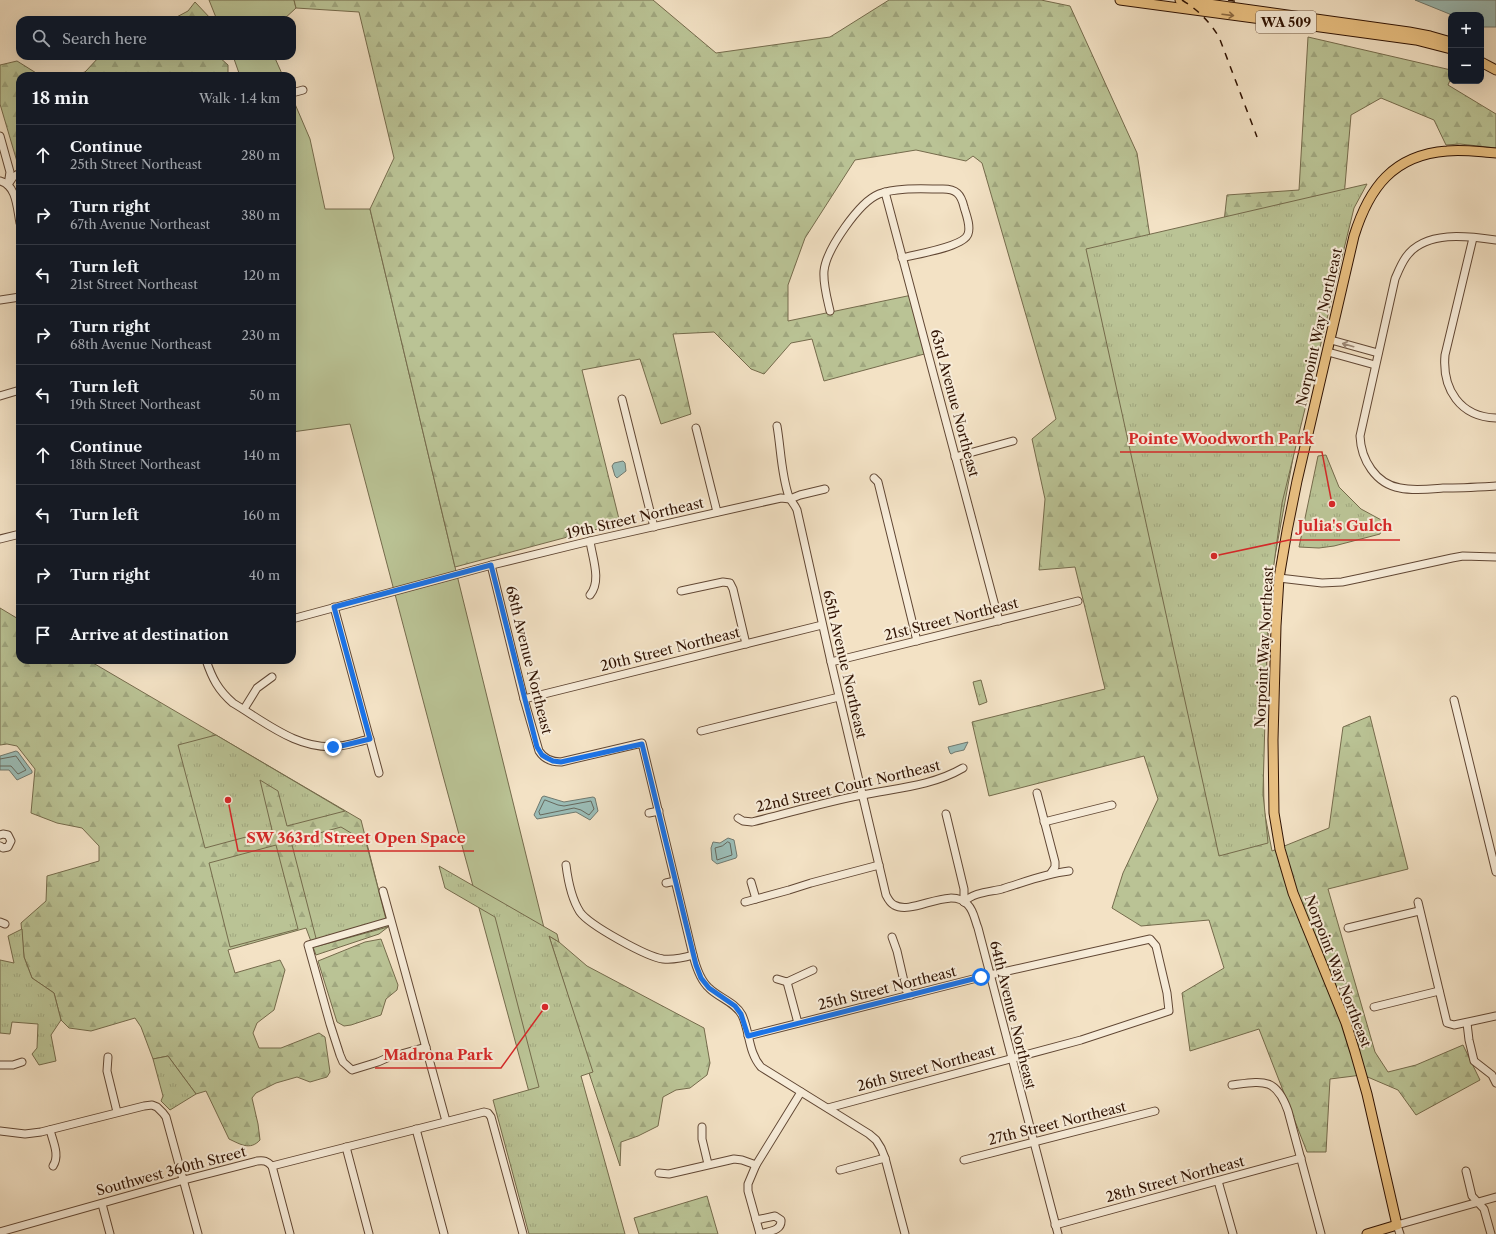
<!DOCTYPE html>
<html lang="en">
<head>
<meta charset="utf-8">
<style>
	:root { --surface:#171b24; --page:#20242c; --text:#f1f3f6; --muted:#9ea1a6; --line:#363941 }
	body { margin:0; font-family:"Libre Caslon Text",serif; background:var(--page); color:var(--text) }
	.controls { position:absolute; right:12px; top:12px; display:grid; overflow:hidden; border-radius:8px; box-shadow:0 4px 16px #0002 }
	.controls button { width:36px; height:36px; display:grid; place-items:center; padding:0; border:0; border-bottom:1px solid var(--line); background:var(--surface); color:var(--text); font:20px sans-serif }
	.stop { position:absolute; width:12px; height:12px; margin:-9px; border:3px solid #1a73e8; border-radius:50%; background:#fff }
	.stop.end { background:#1a73e8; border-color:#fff; box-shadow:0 1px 4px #0008 }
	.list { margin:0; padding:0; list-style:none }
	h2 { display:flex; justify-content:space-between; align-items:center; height:52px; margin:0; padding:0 16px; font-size:17px }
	h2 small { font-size:13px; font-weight:400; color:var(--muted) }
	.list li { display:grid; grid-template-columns:26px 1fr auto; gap:12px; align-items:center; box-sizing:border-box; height:60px; padding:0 16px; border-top:1px solid var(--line) }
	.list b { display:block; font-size:15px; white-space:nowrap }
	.list p { margin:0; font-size:13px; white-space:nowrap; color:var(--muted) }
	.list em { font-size:13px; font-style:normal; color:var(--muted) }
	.icon { flex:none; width:22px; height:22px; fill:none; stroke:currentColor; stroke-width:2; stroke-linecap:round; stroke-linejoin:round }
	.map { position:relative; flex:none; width:1496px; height:1234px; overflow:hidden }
	.search { position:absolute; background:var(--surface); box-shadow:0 4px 16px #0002; left:16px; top:16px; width:280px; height:44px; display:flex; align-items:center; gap:10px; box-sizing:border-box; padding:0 14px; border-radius:12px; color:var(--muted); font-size:15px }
	.panel { position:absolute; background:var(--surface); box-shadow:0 4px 16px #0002; left:16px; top:72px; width:280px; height:592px; border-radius:12px }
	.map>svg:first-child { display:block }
	.grass { fill:#bac395; stroke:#756b4c }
	.forest { fill:url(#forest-firs); stroke:#756b4c }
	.park { fill:url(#park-tufts); stroke:#756b4c }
	.water { fill:#9bbdb7; stroke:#70796f }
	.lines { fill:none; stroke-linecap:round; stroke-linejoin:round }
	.shore { stroke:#66685d; stroke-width:1 }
	.minor-casing { stroke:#614734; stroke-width:9 }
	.major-casing { stroke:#301303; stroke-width:11 }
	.minor { stroke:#f7ecd9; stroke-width:7 }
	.major { stroke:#eac182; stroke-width:9 }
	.rail { stroke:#301303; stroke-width:1.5; stroke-dasharray:7 7; stroke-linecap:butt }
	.oneway { stroke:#8d6a42 }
	.oneway2 { stroke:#9d8a79 }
	.route { stroke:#1a73e8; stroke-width:5 }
	.labels { text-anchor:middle; stroke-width:4; stroke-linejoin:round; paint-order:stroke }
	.shield { fill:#f7ecd9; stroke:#6c5443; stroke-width:1 }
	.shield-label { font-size:13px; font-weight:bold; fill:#301303 }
	.street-label { font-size:14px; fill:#301303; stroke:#f7ecd9 }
	.leader { fill:none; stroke:#d62828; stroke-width:1.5 }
	.callout-dot { fill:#d62828; stroke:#f7ecd9; stroke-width:1.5 }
	.callout-label { font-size:15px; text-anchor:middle; font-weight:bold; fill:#d62828; stroke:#f7ecd9; stroke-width:4; stroke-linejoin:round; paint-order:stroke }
</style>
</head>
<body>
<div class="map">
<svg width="1496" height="1234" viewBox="0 0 1496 1234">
	<defs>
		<pattern id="forest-firs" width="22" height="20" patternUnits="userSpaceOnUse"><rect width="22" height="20" fill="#bac395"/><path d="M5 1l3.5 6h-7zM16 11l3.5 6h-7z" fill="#a0a77f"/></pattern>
		<pattern id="park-tufts" width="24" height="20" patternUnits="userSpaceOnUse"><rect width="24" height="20" fill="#bac395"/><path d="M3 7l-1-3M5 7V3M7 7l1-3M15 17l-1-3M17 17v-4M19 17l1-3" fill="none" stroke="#a0a77f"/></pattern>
	</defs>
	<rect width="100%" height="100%" fill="#f3e2c5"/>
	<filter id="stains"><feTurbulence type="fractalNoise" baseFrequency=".005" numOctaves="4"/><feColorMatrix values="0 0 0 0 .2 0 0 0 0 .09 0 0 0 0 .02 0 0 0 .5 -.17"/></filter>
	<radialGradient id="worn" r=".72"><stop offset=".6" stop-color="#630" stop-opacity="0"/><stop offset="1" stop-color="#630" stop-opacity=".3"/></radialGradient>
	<!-- grass -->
	<g class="grass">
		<path d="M209,0H294L296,8L283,20H217Z"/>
		<path d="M233,56H274L283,76H240Z"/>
		<path d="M292,97L310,139L325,209H370L455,567L582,1082L532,1103L442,772L350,424L292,432Z"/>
	</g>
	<!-- forest -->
	<g class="forest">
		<path d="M294,0H653L716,53L830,37L889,0H1041L1070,6L1137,153L1163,321L1213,319L1227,195L1299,190L1308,37L1451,70V78L1448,85L1496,114V148L1460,144L1446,145L1434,120L1381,98L1351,115L1343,209L1297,436L1271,578L1263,740L1264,810L1272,851L1329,828L1343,727L1370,716L1408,869L1328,889L1375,1052L1388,1072L1416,1065L1463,1045L1480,1080L1416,1115L1398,1090L1370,1078L1362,1075L1330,1079L1326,1152H1307L1259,1029L1190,1051L1182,993L1224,968L1209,920L1141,926L1112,908L1123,873L1158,799L1144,756L989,796L972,722L1105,689L1075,567L1039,570L1045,499L1032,439L1056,419L982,163L973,156L966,161L916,150L855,160L805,238L788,285V321L912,295L928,353L824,381L812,339L791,343L764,374L751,369L714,332L673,334L691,414L661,424L640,359L582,370L620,523L455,567L370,209L394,158L359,12L296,8Z"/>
		<path d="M195,2L212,20H171L188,11Z"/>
		<path d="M100,56H218L228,65V76H70L85,72Z"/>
		<path d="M17,61L41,76H20V165H18L0,104V65Z"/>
		<path d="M0,608L20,620V660H88L361,820L388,927L379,934L316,955L306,928L228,950L235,973L280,960L285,970L274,1010L257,1023L253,1033L259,1048H281L319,1033L325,1037L330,1072L327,1077L310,1082L297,1077L276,1083L256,1093L252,1098L258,1124L260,1140C250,1151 240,1144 229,1139L206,1091L196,1094L168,1056L153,1059L141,1027L135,1018L91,1031L69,1028L61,1020L54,993L32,978L24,957L21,923L46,901L47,876L99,861V846L82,828L57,823L31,813L35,769L17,746L7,744L0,745Z"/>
		<path d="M549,936L559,942L587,966L704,1028L710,1063L707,1075L690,1088L676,1090L663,1097L658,1126L638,1136L621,1142L620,1166L589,1073L592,1072Z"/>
		<path d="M381,939L398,985L397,990L386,999L381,1015L351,1025L344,1026L337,1022L318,961L365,942Z"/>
		<path d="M707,1196L718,1234H639L634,1218Z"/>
	</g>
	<!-- park -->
	<g class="park">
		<path d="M1367,184L1354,208L1282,503L1268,609L1263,793L1268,843L1219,856L1086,249Z"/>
		<path d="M1326,455L1339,487L1361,509L1385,522L1380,534L1334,546L1319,548L1299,547L1318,456Z"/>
		<path d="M981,680L987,702L979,705L973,682Z"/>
		<path d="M216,735L343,810L345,811L287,826L278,791L260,780L272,830L205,848L178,745Z"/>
		<path d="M341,827L366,842L388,927L318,946L291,841Z"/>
		<path d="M276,845L298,929L230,947L209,863Z"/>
		<path d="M439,866L557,934L559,942L549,936L593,1072L581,1076L625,1234H529L493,1100L539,1087L495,917L445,888Z"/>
		<path d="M22,929L24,957L32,978L54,993L61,1020L51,1035L56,1061L39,1065L32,1054L37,1048L38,1024L12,1022L10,1034L0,1033V960L14,963L8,936Z"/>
		<path d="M168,1056L196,1094L170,1110L161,1101L163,1096L153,1059Z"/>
	</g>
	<!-- water -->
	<g class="water">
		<path d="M1415,0H1496V27H1481V15H1452Z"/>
		<path d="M623,461L625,463L626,471L617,478L615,476L612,466L614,463Z"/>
		<path d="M968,742L964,750L955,752L951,754L950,753L948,747Z"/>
		<path d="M16,751L18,752L32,771V773L17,780L9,770H0V756Z"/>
		<path d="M544,796L564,802L593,797L595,798L598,811L590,820L576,812L537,819L534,815L542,797Z"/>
		<path d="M728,838L734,840L737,856L736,858L717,864L712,860L711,848L713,842L720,843Z"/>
	</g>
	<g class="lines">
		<!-- shore -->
		<g class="shore">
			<path d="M0,759L16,756L26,770L18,774L11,766H0"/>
			<path d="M545,800L558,805L564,806L591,801L594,809L589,815L581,810L574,808L540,815L539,812Z"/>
			<path d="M728,842L730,843L732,855L717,860L715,848L722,846Z"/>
		</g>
		<!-- minor casing -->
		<g class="minor-casing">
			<g id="minor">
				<path d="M292,93L303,90"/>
				<path d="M0,136L10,172L8,185"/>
				<path d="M0,181C17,185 17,209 20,223"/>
				<path d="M9,183L13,177L20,173"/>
				<path d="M885,192L999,621"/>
				<path d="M1473,238L1445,355C1442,389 1460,417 1496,418"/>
				<path d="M1496,240C1468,236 1425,230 1406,257C1401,264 1398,272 1395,279L1360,436C1361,460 1376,484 1400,488C1414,491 1430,489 1443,488C1461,488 1478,487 1496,486"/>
				<path d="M0,300L20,297"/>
				<path d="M830,311C827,298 823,284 824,271C826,250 859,202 879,194C897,187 924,189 943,189C956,189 961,194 964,207C966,214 971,226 968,234C964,247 916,254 902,258"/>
				<path d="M1331,340L1378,353"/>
				<path d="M1328,352L1375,365"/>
				<path d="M0,396L20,390"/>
				<path d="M622,399L654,527"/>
				<path d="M777,426C781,449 781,474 789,497C791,501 795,505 797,510L831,662L886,895C888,899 890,903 894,905C913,916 950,885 968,905C974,911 975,921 978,928L1058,1234"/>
				<path d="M696,428L717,512"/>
				<path d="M955,457L1013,441"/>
				<path d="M874,478L878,482L917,641"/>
				<path d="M0,539L20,534"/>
				<path d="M491,565L524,699L539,751C544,759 553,762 561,762L642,743L693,955C696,967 700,980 709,988C719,998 735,1002 742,1015C750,1032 748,1052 761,1067L869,1134L876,1140L881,1148L885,1158L905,1234"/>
				<path d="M1279,578L1322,583L1342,582L1361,578L1452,558L1463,556L1496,557"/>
				<path d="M681,591L723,582L730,583L733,589L746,644"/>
				<path d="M590,595C602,581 592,557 590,541"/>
				<path d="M334,607L379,773"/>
				<path d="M292,619L488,566L590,541L781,498L790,499L800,495L825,489"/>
				<path d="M206,660C212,678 218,690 233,703C265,722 300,752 340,746C350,745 360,741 370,739"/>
				<path d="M831,662L1078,601"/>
				<path d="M524,699L822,625"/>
				<path d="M1454,700L1496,872"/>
				<path d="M244,709L257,688L272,677"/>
				<path d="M701,731L839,697"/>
				<path d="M1037,793L1055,862V867L1051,873"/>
				<path d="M649,813L659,811"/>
				<path d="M946,814L964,889V902"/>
				<path d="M738,818L743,821L752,822C789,813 825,802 862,795C897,788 932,786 963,768"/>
				<path d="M1044,822L1112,805"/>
				<path d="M0,835L3,834L8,835L11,841L8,847L3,848L0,846"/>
				<path d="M566,865C568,881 571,898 580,912C589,925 647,957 663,959C673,960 683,958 693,955"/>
				<path d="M751,882L756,899"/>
				<path d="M666,883L675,881"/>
				<path d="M383,891L446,1121"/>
				<path d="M745,902L789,890L811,883L879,865"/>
				<path d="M964,902C974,892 990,892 1002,889C1025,882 1044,874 1069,871"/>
				<path d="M1418,902L1447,1023L1454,1025L1496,1016"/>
				<path d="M390,921L308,945L330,1024L340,1055L343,1062L352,1070L378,1062L387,1058L426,1047"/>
				<path d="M0,922L5,924"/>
				<path d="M1348,928L1419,911"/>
				<path d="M892,937L897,951L906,990L911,995"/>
				<path d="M777,979L787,982L813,970"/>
				<path d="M787,982L798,1023"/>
				<path d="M1374,1007L1439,991"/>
				<path d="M1467,1023L1469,1040L1474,1061L1492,1075L1496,1083"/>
				<path d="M748,1036L981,977L1150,939L1156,946L1167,993L1169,1011L1081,1040L828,1108"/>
				<path d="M108,1057L107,1071L117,1112"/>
				<path d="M0,1065H13L22,1062"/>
				<path d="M1232,1085C1263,1081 1276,1077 1288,1111L1321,1234"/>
				<path d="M702,1127V1139L708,1164"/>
				<path d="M416,1129L444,1234"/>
				<path d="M50,1130C53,1142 60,1155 53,1166"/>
				<path d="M0,1131L25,1134L41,1132L144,1106L152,1105L157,1107L163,1113L166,1117L198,1234"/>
				<path d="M346,1147L369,1234"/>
				<path d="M964,1160L1155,1111"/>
				<path d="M272,1166L290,1234"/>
				<path d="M840,1170L885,1158"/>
				<path d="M1466,1171L1472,1196L1484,1209L1491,1234"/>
				<path d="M659,1173L669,1174L734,1159L742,1160L756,1165"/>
				<path d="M1218,1181L1233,1234"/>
				<path d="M102,1204L110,1234"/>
				<path d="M756,1220L775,1216L781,1220C782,1231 769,1231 760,1234"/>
				<path d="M1055,1225L1301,1158"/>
				<path d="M0,1232L184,1180L257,1161C264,1160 267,1161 272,1166L484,1112L488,1113L491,1117L523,1234"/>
				<path d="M760,1234L748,1191V1184L756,1165L801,1092"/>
				<path d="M1400,1234L1397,1225L1496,1197"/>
			</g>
		</g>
		<!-- major casing -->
		<g class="major-casing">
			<g id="major">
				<path d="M1120,0L1416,40L1451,49"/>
				<path d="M1180,0L1409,32L1430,36L1451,42"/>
				<path d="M1481,62L1496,70"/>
				<path d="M1367,1234L1397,1225L1367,1094L1355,1052L1346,1023L1293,893L1280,849L1274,813L1273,740L1276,626L1279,578L1287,531L1297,481L1354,236C1369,188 1393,155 1447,151C1463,149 1480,152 1496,153"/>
			</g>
		</g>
		<!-- minor -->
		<use href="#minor" class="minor"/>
		<!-- major -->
		<use href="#major" class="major"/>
		<!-- rail -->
		<g class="rail">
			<path d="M1182,0C1198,10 1209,21 1219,37L1257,137"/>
			<path d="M1228,0L1240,2"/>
		</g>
	</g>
	<!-- one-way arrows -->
	<defs><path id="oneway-shaft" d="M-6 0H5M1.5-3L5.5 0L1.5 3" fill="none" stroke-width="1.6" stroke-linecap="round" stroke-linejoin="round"/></defs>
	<use class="oneway" href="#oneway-shaft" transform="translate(1228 15) rotate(7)"/>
	<use class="oneway2" href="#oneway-shaft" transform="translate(1348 345) rotate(-164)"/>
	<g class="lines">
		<!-- route -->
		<path class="route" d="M333,747L341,746L370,739L334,607L491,565L537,747L542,755L547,758L553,761L561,762L642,744L696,965L701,978L709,988L735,1006L741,1014L748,1036L981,977"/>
	</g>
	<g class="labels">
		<!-- shield labels -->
		<rect class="shield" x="1256" y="11" width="60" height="22" rx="3"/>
		<g class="shield-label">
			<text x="1286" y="27">WA 509</text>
		</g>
		<!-- street labels -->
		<g class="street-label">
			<text transform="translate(1319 327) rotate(-77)" y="5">Norpoint Way Northeast</text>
			<text transform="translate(955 403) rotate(75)" y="5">63rd Avenue Northeast</text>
			<text transform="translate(635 518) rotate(-13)" y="5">19th Street Northeast</text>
			<text transform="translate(951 619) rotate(-14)" y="5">21st Street Northeast</text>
			<text transform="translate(1264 647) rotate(-87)" y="5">Norpoint Way Northeast</text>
			<text transform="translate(670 649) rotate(-14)" y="5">20th Street Northeast</text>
			<text transform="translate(529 660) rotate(76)" y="5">68th Avenue Northeast</text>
			<text transform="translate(845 664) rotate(77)" y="5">65th Avenue Northeast</text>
			<text transform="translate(848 786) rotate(-13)" y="5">22nd Street Court Northeast</text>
			<text transform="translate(1338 971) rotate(69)" y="5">Norpoint Way Northeast</text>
			<text transform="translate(887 988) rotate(-14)" y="5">25th Street Northeast</text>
			<text transform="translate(1013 1015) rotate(76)" y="5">64th Avenue Northeast</text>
			<text transform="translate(926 1068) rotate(-15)" y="5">26th Street Northeast</text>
			<text transform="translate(1057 1123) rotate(-14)" y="5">27th Street Northeast</text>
			<text transform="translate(171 1171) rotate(-15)" y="5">Southwest 360th Street</text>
			<text transform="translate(1175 1179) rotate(-15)" y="5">28th Street Northeast</text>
		</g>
	</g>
	<!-- callouts -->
	<path class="leader" d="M1332 504L1322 452H1120M1214 556L1289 540H1400M228 800L238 851H474M545 1007L501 1068H375"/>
	<g class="callout-dot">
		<circle cx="1332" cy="504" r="4"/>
		<circle cx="1214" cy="556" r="4"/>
		<circle cx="228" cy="800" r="4"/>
		<circle cx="545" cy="1007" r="4"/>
	</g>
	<g class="callout-label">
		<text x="1221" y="444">Pointe Woodworth Park</text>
		<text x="1345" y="531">Julia's Gulch</text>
		<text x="356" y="843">SW 363rd Street Open Space</text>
		<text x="438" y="1060">Madrona Park</text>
	</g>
	<rect width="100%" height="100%" filter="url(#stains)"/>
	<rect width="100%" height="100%" fill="url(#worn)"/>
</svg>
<div class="controls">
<button>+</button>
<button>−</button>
</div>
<div class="stop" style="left:981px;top:977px"></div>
<div class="stop end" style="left:333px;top:747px"></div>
<div class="search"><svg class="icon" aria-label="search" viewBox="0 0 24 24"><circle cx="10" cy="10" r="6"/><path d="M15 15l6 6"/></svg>Search here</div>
<section class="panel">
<h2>18 min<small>Walk · 1.4 km</small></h2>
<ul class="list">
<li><svg class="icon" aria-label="ahead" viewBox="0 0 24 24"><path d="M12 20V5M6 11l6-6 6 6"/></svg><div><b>Continue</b><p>25th Street Northeast</p></div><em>280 m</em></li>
<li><svg class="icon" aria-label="right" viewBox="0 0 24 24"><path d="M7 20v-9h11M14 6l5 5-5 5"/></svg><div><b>Turn right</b><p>67th Avenue Northeast</p></div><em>380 m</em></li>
<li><svg class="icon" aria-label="left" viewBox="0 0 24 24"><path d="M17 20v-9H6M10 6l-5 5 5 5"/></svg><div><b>Turn left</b><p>21st Street Northeast</p></div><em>120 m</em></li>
<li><svg class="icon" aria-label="right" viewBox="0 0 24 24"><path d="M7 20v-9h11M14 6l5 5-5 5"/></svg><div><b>Turn right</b><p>68th Avenue Northeast</p></div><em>230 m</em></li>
<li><svg class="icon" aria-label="left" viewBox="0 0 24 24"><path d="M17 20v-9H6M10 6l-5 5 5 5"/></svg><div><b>Turn left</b><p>19th Street Northeast</p></div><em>50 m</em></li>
<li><svg class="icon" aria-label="ahead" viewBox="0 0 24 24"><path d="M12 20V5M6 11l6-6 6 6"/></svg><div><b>Continue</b><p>18th Street Northeast</p></div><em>140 m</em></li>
<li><svg class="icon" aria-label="left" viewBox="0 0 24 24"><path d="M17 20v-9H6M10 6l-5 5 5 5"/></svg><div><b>Turn left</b></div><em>160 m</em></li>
<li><svg class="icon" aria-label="right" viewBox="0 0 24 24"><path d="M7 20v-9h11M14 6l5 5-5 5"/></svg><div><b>Turn right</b></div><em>40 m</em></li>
<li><svg class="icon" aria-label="arrive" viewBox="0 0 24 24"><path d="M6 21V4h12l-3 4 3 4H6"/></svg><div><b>Arrive at destination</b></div></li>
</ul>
</section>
</div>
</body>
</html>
